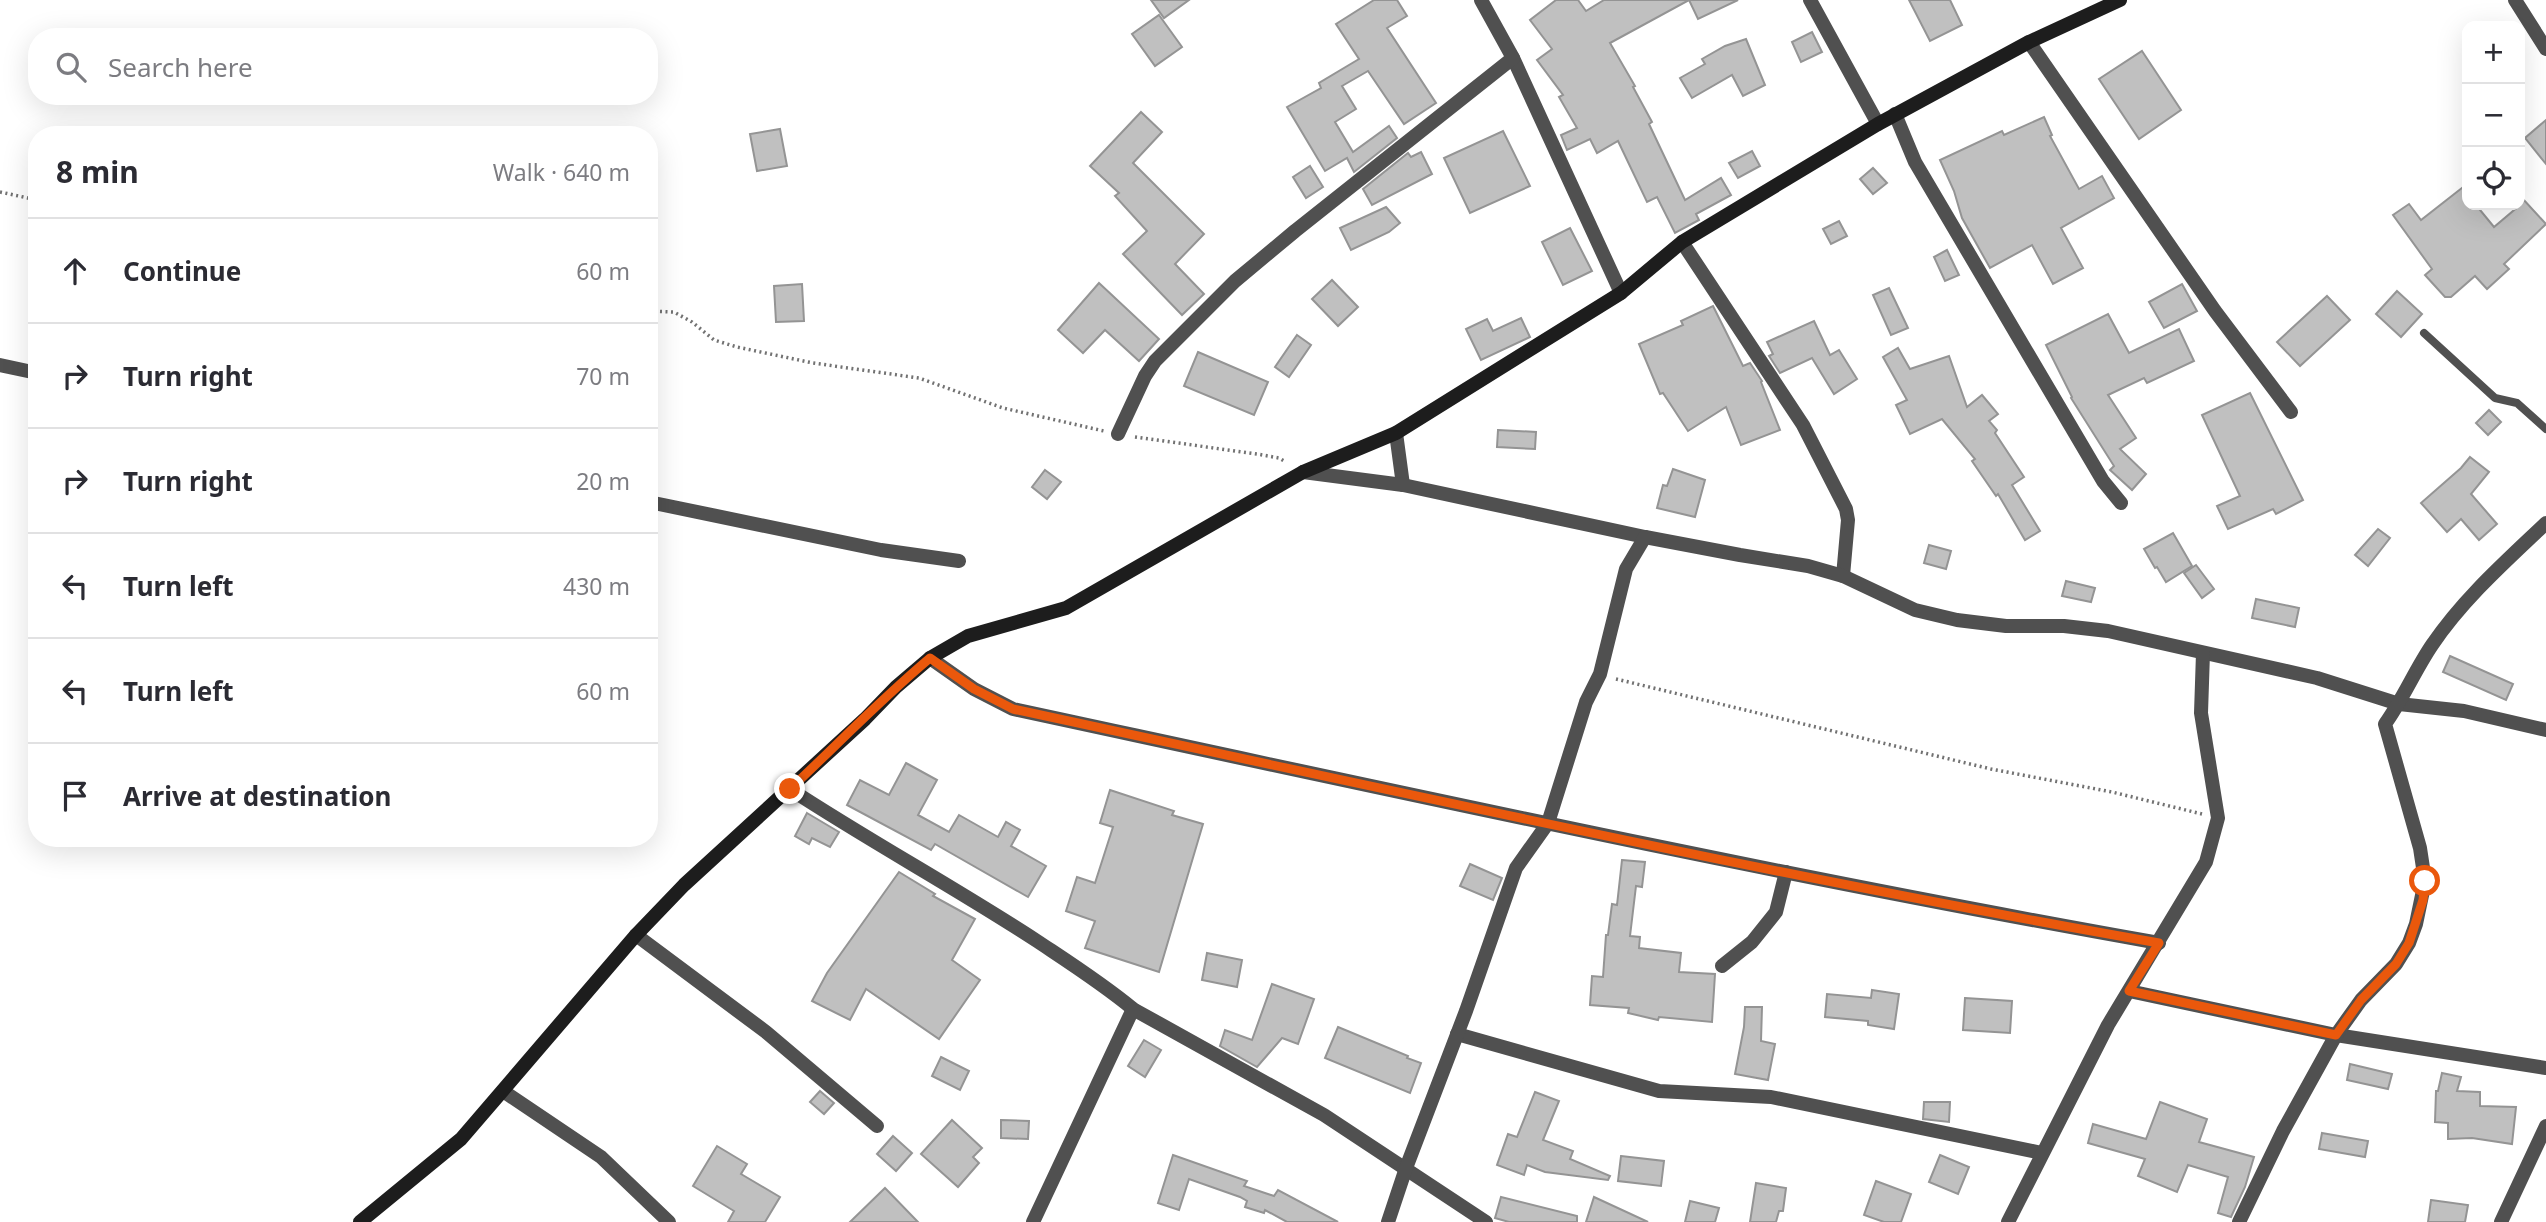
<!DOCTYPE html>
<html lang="en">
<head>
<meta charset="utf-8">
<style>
	:root { --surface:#fff; --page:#f2f2f3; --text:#2b2b33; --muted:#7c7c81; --line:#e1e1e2 }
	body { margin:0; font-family:"Noto Sans",sans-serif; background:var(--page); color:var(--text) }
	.controls { position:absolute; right:21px; top:21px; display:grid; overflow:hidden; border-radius:14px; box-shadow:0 7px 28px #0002 }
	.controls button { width:63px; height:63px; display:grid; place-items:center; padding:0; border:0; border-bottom:2px solid var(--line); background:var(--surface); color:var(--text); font:35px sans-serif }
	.stop { position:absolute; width:21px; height:21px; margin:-16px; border:5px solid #ea580c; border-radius:50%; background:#fff }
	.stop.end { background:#ea580c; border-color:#fff; box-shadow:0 2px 7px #0008 }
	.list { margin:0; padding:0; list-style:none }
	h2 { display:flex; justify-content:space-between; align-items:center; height:91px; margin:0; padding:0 28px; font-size:30px }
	h2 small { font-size:23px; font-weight:400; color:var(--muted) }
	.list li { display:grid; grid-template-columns:46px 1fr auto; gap:21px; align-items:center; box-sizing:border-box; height:105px; padding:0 28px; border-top:2px solid var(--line) }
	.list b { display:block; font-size:26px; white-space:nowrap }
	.list em { font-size:23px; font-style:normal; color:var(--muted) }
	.icon { flex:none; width:38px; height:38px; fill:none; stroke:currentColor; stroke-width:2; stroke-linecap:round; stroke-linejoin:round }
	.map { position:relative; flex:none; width:2546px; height:1222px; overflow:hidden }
	.search { position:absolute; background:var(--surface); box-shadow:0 7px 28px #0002; left:28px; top:28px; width:630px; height:77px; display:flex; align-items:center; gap:18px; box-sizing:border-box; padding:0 24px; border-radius:28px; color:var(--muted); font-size:26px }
	.panel { position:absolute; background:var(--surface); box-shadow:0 7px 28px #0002; left:28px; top:126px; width:630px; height:721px; border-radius:28px }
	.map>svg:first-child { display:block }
	.building { fill:#c0c0c0; stroke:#949494; stroke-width:2 }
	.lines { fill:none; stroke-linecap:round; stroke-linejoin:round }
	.path { stroke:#727272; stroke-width:3.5; stroke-dasharray:2 3.5; stroke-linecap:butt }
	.lane { stroke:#505050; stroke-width:8 }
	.street { stroke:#505050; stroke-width:14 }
	.secondary { stroke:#1d1d1d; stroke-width:14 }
	.route { stroke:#ea580c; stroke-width:9 }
</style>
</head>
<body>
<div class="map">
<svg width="2546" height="1222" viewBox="0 0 2546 1222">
	<rect width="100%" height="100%" fill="#fff"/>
	<!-- building -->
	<g class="building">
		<path d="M1151,0H1189L1164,18Z"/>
		<path d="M1374,0H1397L1407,16L1387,28L1436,103L1404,124L1368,71L1342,86L1356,109L1335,122L1353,152L1389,126L1397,138L1354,172L1347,158L1325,171L1287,107L1321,88L1319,83L1359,59L1336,24Z"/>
		<path d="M1556,0H1578L1586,11L1604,0H1689L1610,43L1635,86L1633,87L1652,122L1649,124L1685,200L1721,178L1731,195L1696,214L1699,220L1675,233L1657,197L1647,202L1618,141L1597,153L1590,139L1567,150L1561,135L1577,128L1559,97L1563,95L1537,60L1552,49L1530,20Z"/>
		<path d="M1689,0H1738L1698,19Z"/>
		<path d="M1909,0H1950L1962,25L1930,41Z"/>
		<path d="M1159,15L1182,47L1155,66L1132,34Z"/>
		<path d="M1812,32L1822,52L1801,62L1792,42Z"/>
		<path d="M1746,39L1765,85L1743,96L1732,75L1692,98L1680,78L1705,64L1702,59L1725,46Z"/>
		<path d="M2142,51L2181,110L2139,139L2099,79Z"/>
		<path d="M1141,112L1162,132L1133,163L1204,234L1175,264L1204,294L1182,315L1123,254L1147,231L1115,196L1119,193L1090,166Z"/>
		<path d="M2044,117L2052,135L2050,136L2079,189L2102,176L2114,198L2061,228L2083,268L2053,284L2032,245L1990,268L1962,218L1954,191L1940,160L2002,131L2004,135Z"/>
		<path d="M2546,120V164L2525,138Z"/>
		<path d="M780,129L787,166L757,171L750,134Z"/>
		<path d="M1503,131L1530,186L1470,213L1444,158Z"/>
		<path d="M1752,151L1760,166L1738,178L1729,163Z"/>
		<path d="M1421,152L1432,174L1372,205L1363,189L1408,153L1411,157Z"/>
		<path d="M1310,166L1323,187L1306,198L1293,177Z"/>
		<path d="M1873,168L1887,183L1873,194L1860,179Z"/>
		<path d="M2467,184V205H2476L2494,227L2520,205L2523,199L2546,224L2504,264L2509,269L2487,289L2475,276L2451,297H2445L2425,275L2432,269L2393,215L2409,204L2421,220Z"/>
		<path d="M1386,207L1400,223L1389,232L1351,250L1340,228Z"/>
		<path d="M1839,221L1847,236L1831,244L1823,229Z"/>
		<path d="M1570,228L1592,271L1563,285L1542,242Z"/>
		<path d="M1947,250L1959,275L1945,281L1934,257Z"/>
		<path d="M1332,280L1358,307L1338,326L1312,299Z"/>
		<path d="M1099,283L1159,339L1139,361L1105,330L1083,353L1058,330Z"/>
		<path d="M802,284L804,321L776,322L774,286Z"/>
		<path d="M2182,284L2197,311L2164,328L2149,302Z"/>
		<path d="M1889,288L1908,328L1891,335L1873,295Z"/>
		<path d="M2397,291L2422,314L2401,337L2376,314Z"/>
		<path d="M2327,296L2350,320L2300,366L2277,342Z"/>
		<path d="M1713,306L1743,366L1750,363L1762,381L1761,382L1780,430L1741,445L1726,407L1688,431L1663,393L1660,394L1639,344L1683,325L1681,321Z"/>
		<path d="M2108,314L2129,353L2179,329L2194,361L2147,383L2144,378L2108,395L2136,438L2120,449L2146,474L2132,490L2110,470L2114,466L2071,398L2072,397L2046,345Z"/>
		<path d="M1521,318L1530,337L1481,360L1466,329L1487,319L1493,331Z"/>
		<path d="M1814,321L1830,355L1839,350L1857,379L1834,394L1812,358L1780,373L1769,356L1773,354L1767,342Z"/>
		<path d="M1297,335L1311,345L1289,377L1275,367Z"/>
		<path d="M1898,348L1910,369L1949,356L1967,407L1982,395L1998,414L1989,421L1997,430L1995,433L2024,477L2012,485L2040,531L2025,540L1998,494L1996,496L1972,461L1975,459L1942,419L1910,434L1896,405L1907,400L1883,357Z"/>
		<path d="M1198,352L1268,382L1254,415L1184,386Z"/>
		<path d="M2250,393L2303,500L2276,514L2273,509L2228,529L2217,506L2240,496L2202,415Z"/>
		<path d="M2489,410L2501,422L2488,435L2476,423Z"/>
		<path d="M1498,430L1536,432L1535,449L1497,447Z"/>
		<path d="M2470,457L2489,472L2471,494L2497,524L2479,540L2461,519L2447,532L2421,503L2461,468Z"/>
		<path d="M1673,469L1705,480L1695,517L1657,508L1663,485L1667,486Z"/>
		<path d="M1045,470L1061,482L1047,499L1032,487Z"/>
		<path d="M2378,529L2390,538L2368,566L2355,555Z"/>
		<path d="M2173,533L2192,566L2166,582L2157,567L2155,568L2144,549Z"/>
		<path d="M1929,545L1951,551L1946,569L1924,563Z"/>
		<path d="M2196,565L2214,589L2202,598L2184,573Z"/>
		<path d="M2066,581L2095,588L2091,602L2062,596Z"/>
		<path d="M2256,599L2299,608L2295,627L2252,618Z"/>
		<path d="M2450,656L2513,684L2506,700L2443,672Z"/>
		<path d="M906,763L937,780L918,815L949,832L959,815L998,837L1006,822L1020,830L1011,846L1046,866L1028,897L935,844L931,850L847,805L860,780L889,795Z"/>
		<path d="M1110,790L1174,811L1172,815L1203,824L1159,972L1085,948L1095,921L1066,911L1077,877L1095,883L1113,827L1100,823Z"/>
		<path d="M807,813L839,832L830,847L812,838L809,844L795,836Z"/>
		<path d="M1622,860L1645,862L1642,887L1636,886L1630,936L1640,937L1639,948L1681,953L1679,972L1715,974L1712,1022L1659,1017L1658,1020L1628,1013L1629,1008L1590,1005L1592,976L1603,977L1606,935H1608L1612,904L1617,905Z"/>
		<path d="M1470,864L1502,878L1493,900L1460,886Z"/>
		<path d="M899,872L935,894L933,896L975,919L952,960L980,980L939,1039L866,989L850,1020L812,1001L827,973Z"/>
		<path d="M1207,953L1242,960L1237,987L1202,980Z"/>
		<path d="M1272,984L1314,999L1298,1044L1282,1038L1257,1067L1220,1046L1225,1030L1252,1040Z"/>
		<path d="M1872,990L1899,994L1894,1029L1868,1025V1021L1825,1017L1827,994L1871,998Z"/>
		<path d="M1965,998L2012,1001L2010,1033L1963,1030Z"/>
		<path d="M1745,1007H1762L1761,1041L1775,1044L1768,1080L1735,1074L1744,1027Z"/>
		<path d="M1338,1027L1408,1056L1407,1058L1421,1063L1410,1093L1325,1058Z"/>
		<path d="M1144,1040L1161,1050L1145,1077L1128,1066Z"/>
		<path d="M941,1057L969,1071L960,1090L932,1076Z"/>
		<path d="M2350,1064L2392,1074L2388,1089L2347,1080Z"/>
		<path d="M2442,1073L2461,1077L2457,1091L2480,1092V1106L2516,1107L2512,1144L2472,1138L2448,1139V1123L2435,1122L2436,1091H2438Z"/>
		<path d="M820,1091L834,1103L824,1114L810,1102Z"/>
		<path d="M1535,1092L1559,1101L1543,1140L1573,1151L1570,1159L1610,1176L1608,1180L1545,1172L1527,1165L1524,1175L1497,1165L1508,1134L1517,1137Z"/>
		<path d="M1924,1102H1950L1949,1122L1923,1119Z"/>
		<path d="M2160,1102L2207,1119L2199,1142L2254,1157L2245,1187L2231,1217L2218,1213L2228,1177L2188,1165L2177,1192L2138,1176L2145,1159L2088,1143L2093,1124L2146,1139Z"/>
		<path d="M952,1120L982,1148L973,1157L979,1163L958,1187L921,1154Z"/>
		<path d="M1001,1120L1029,1121L1028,1139L1001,1138Z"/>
		<path d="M2322,1133L2368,1141L2365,1157L2319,1149Z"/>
		<path d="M893,1136L912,1153L896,1171L877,1154Z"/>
		<path d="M717,1146L747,1164L741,1174L780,1197L765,1222H728L734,1211L693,1186Z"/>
		<path d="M1173,1155L1247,1181L1244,1186L1274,1196L1278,1190L1338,1222H1287L1265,1210L1264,1213L1245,1207L1247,1201L1240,1197L1189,1179L1179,1210L1158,1203Z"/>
		<path d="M1940,1155L1969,1167L1958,1194L1929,1182Z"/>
		<path d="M1621,1156L1664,1161L1661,1186L1618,1181Z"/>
		<path d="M1876,1181L1911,1194L1901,1222H1884L1864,1215Z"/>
		<path d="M1756,1183L1786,1188L1783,1211H1779L1776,1222H1750Z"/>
		<path d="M885,1188L918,1222H850Z"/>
		<path d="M1501,1197L1577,1216V1222H1509L1495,1218Z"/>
		<path d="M1594,1197L1648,1222H1586Z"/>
		<path d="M2431,1200L2468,1205L2465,1222H2428Z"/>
		<path d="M1690,1201L1719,1208L1715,1222H1685Z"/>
	</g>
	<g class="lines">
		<!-- path -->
		<g class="path">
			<path d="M0,192L37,200"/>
			<path d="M649,311L674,312L692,322L714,340L737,347L813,363L919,378L1003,408L1104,431"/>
			<path d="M1135,437L1257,454L1279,458L1286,462"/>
			<path d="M1616,679L1991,769L2112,792L2202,814"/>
		</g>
		<!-- lane -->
		<path class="lane" d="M2424,333L2495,398L2517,403L2546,429"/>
		<!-- street -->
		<g class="street">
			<path d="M1481,0L1513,58L1621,293"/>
			<path d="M1810,0L1878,124"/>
			<path d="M2515,0L2546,49"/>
			<path d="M2029,42L2215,311L2291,412"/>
			<path d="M1895,114L1915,162L2103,481L2121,503"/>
			<path d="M1682,242L1803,425L1846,509L1848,520L1843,576"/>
			<path d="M0,365L37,373"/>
			<path d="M1396,433L1403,485"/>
			<path d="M1118,434L1145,376L1155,361L1235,281L1295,231L1513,58"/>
			<path d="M1303,472L1403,485L1645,537L1740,555L1808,566L1843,576L1915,610L1957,620L2006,626H2064L2108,631L2317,678L2399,704L2464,711L2546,730"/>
			<path d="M649,502L881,550L959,561"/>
			<path d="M930,658L974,689L1013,709C1394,791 1775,875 2159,943"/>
			<path d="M790,789C871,842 956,888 1037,941C1070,963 1103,984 1133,1009L1324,1115L1486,1222"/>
			<path d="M636,935L766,1032L877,1126"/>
			<path d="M1722,966L1752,942L1776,912L1786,872"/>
			<path d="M2129,991L2336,1035L2546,1068"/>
			<path d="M1457,1034L1659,1091L1771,1097L2042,1153"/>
			<path d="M503,1091L601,1157L669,1222"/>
			<path d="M1033,1222L1133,1009"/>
			<path d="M1388,1222L1406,1168L1466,1011L1516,868L1548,823L1586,702L1600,674L1626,569L1645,537"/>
			<path d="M2008,1222L2108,1025L2206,862L2218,818L2201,713L2203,653"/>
			<path d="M2239,1222L2283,1131L2336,1035L2361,1000L2396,964L2409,943L2416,924L2425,881L2420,848L2385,724C2403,699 2415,670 2432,645C2463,599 2506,561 2546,523"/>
			<path d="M2501,1222L2546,1126"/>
		</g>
		<!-- secondary -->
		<path class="secondary" d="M360,1222L461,1139L636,935L684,885L865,719L896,687L930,658L968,636L1066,608L1303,472L1396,433L1621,293L1682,242L1878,124L2029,42L2120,0"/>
	</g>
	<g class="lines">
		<!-- route -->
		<path class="route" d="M790,789C837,745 881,699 930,658L974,689L1013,709C1394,791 1775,876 2159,943L2129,991L2336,1035L2361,1000L2396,964L2409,943L2423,900L2425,881"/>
	</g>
</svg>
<div class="controls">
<button>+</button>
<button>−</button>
<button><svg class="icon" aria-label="locate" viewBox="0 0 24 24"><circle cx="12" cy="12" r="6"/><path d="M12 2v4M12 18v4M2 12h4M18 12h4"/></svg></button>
</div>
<div class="stop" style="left:2425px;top:881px"></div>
<div class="stop end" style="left:790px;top:789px"></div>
<div class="search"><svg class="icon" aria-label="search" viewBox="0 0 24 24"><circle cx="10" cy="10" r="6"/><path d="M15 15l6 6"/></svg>Search here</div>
<section class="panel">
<h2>8 min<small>Walk · 640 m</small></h2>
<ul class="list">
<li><svg class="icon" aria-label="ahead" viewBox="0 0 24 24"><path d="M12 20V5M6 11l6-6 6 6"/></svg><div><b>Continue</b></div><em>60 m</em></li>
<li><svg class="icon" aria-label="right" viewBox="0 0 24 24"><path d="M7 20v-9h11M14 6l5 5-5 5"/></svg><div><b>Turn right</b></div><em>70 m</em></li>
<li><svg class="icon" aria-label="right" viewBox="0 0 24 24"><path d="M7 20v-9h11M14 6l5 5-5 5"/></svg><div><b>Turn right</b></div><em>20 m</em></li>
<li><svg class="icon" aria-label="left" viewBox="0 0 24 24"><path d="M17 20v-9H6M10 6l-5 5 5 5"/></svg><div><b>Turn left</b></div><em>430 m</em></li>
<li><svg class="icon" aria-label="left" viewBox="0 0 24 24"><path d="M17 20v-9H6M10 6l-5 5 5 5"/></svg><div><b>Turn left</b></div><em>60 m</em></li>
<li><svg class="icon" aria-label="arrive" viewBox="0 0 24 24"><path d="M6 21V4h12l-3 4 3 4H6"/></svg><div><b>Arrive at destination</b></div></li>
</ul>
</section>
</div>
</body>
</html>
